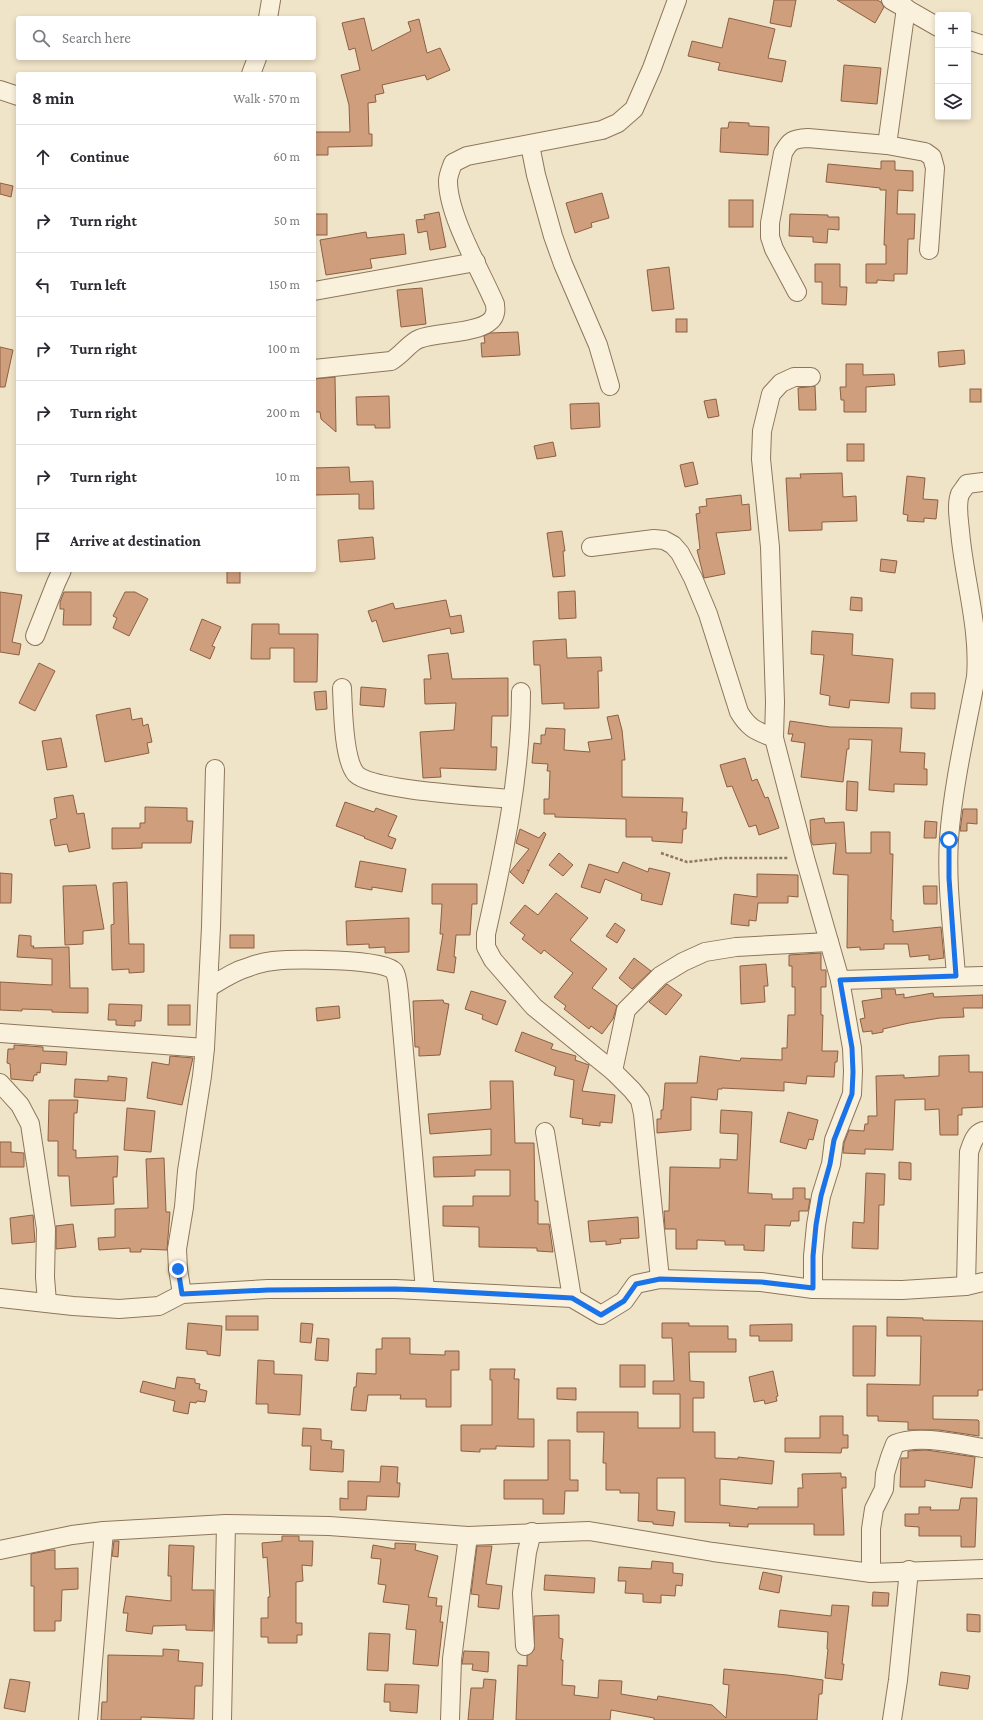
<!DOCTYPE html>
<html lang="en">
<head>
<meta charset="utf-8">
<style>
	:root { --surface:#fff; --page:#f2f2f3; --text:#2b2b33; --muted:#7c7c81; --line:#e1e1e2 }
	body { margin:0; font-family:"Crimson Pro",serif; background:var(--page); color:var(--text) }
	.controls { position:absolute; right:12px; top:12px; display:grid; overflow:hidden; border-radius:4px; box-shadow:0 2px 6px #0003 }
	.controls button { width:36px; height:36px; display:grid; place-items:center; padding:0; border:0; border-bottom:1px solid var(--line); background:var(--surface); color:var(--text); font:20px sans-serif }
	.stop { position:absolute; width:12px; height:12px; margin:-9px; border:3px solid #1a73e8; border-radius:50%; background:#fff }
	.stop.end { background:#1a73e8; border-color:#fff; box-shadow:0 1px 4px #0008 }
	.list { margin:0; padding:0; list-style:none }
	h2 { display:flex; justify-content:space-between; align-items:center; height:52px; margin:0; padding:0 16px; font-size:17px }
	h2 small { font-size:13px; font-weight:400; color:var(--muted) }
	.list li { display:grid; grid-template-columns:26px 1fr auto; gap:12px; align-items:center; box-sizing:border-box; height:64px; padding:0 16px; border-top:1px solid var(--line) }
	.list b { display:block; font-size:15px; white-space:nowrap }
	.list em { font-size:13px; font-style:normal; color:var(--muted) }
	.icon { flex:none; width:22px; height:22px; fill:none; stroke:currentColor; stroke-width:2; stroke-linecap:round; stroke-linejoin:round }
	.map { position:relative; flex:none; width:983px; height:1720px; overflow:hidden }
	.search { position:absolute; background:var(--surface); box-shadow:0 2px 6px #0003; left:16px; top:16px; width:300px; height:44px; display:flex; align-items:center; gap:10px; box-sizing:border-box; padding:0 14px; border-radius:4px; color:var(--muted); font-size:15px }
	.panel { position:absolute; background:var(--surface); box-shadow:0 2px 6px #0003; left:16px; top:72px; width:300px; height:500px; border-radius:4px }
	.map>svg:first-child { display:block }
	.building { fill:#cf9f7d; stroke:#8d5f41 }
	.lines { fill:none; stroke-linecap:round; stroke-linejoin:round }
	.minor-casing { stroke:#8d765c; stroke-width:20 }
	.path { stroke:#8d765c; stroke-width:2.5; stroke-dasharray:3 2; stroke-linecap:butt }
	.minor { stroke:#faf1dc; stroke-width:18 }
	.route { stroke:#1a73e8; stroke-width:5 }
</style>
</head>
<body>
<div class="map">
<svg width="983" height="1720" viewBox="0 0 983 1720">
	<rect width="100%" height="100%" fill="#f0e4c8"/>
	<!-- building -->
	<g class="building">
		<path d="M774,0H796L791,27L770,23Z"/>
		<path d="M837,0H877L881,2L884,7L875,23Z"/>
		<path d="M364,18L372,51L411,31L408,22L419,19L427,53L440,48L450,70L427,80L425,75L382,85L384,93L375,95L376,102L368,103L369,134H372V146L328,147V155H315L314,132H350L349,105L341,75L360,70L355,48L349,50L342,23Z"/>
		<path d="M729,18L775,29L768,58L786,61L782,82L718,70L720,63L688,56L692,41L722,48Z"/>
		<path d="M844,65L881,68L877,104L841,101Z"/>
		<path d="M729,122L749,123V126L769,127L768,155L720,152L721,128H728Z"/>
		<path d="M881,161H895V170L913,171V191L898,190L897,214H915L914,239H908L907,274H894V281L877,280V283H866V264H886V245H884L886,190H880V188L826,182L828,164L881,169Z"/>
		<path d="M0,183L13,186L11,197L0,194Z"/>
		<path d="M602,193L609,218L591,223L592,227L575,233L566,203Z"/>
		<rect x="729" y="200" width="24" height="27"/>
		<path d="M439,212L446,247L430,250L427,231L418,233L416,220L425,219L424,215Z"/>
		<rect x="314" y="214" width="13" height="21"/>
		<path d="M790,214L828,215V217H839V230L828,229L827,243L813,242V237L789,236Z"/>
		<path d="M366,232L367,238L404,234L406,254L370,259L372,268L326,275L320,240Z"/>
		<path d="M815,264H840V287H847L846,305L822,304V282H815Z"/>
		<path d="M669,267L674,309L652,311L647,270Z"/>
		<path d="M422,288L426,324L401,327L397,290Z"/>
		<rect x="676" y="319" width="11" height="13"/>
		<path d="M518,332L520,355L482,357L481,343H485L484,336L490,333Z"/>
		<path d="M0,347L13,350L5,387H0Z"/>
		<path d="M964,350L965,364L939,367L938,352Z"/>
		<path d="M846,364H863V375L894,374L895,385L866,387V412H844V400H841L840,387H846Z"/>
		<path d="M335,377L336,432L321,419L320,412H314V379Z"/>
		<path d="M815,386L816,410H799L798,388Z"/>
		<rect x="970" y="389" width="11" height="13"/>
		<path d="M389,396L390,428H375V425H357L356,397Z"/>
		<path d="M716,399L719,416L708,418L704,401Z"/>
		<path d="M599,403L600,427L571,429L570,404Z"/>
		<path d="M553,442L556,456L537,459L534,446Z"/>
		<rect x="847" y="444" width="17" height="17"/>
		<path d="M693,462L698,484L685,487L680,465Z"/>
		<path d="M349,467L350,482L373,481L374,509H359V494L314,495V468Z"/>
		<path d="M842,473L843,497L856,496L857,521L822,522V530L789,531L786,478H801L800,474Z"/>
		<path d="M907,476L925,478L923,499L938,500L936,519L924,518V522L907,521L908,515L903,514Z"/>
		<path d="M741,495L742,505L749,504L751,530L716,533L725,574L704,578L697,550L700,549L696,514L700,513L699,507L707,506L706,499Z"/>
		<path d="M562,531L565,551H563L565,576L553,577L547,533Z"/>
		<path d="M373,537L375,559L340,562L338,540Z"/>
		<path d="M881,559L897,561L895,573L880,571Z"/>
		<rect x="227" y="570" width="13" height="13"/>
		<path d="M575,591L576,618L559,619L558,592Z"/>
		<path d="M0,592L22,595L12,642L21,644L19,655L0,652Z"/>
		<path d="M64,592H91V625H63L64,609H60V602Z"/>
		<path d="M125,592H135L148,599L129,636L113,628L117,618L113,616Z"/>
		<path d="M851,597L862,598V611L850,610Z"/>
		<path d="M446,600L450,617L461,615L464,632L451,634L450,628L383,642L376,620L372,622L368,611L393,603L395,609Z"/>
		<path d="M202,619L221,627L212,646L215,647L210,659L190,650Z"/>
		<path d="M252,624H279V634H318L317,682H294V648H270V659H251Z"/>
		<path d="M812,631L853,634L852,655L893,659L889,703L850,700L849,708L829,705L830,696L820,694L824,655L811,654Z"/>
		<path d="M566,639L567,658L601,657L602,671H598L599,708L564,709V703L542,704L540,665H534L533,641Z"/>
		<path d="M448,653L452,679L508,678V716H492L491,747H497L496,770L440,768L441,777L423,778L420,732L454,730L456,703L425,704L424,679H431L428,655Z"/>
		<path d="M39,663L55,671L35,711L19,703Z"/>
		<path d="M361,687L386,689L384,707L360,705Z"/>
		<path d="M326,691L327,709L316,710L314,692Z"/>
		<path d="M911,693H935V709L911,708Z"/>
		<path d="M130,708L132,720L142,718L143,726L148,724L152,742L147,743L149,753L105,762L96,715Z"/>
		<path d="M618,715L622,730L625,760H622V797L683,798L682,812H687L686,829H683L682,843L652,841V837H626V819L555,817V814H544V799H549L550,771H547L548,764L532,763L534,743L541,744V735H545L546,728L565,729L564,750L590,752L588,742L612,739L607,717Z"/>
		<path d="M790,721L830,727L902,728L900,752L925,753L924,769H927V785L894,784V792L869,790L872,740L849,739V749H847L843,782L801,777L805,743L791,741L793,734H788Z"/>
		<path d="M61,738L67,767L47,770L42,741Z"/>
		<path d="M745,758L752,781L757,779L765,798L768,797L779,828L759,835L756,825L749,827L732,786L727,787L720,765Z"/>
		<path d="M847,781L858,782L857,811L846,810Z"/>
		<path d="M73,795L77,814L84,813L90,848L69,852L67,844L55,846L50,820L57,818L54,798Z"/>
		<path d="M345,802L374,812L376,808L397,816L388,836L396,839L392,849L364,838L365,837L336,826Z"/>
		<path d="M145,807L187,808V821H193L191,843H142V848L112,849V828H140V823H145Z"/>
		<path d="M963,809H977V824L967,823V831H960Z"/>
		<path d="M824,818L825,823L844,822L846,853H871V832H890V854H893L891,920H893V932L941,927L944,958L929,960V955L910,957L908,944H884V949L860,950V947L847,948L848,875L833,874L836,843L813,845L811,841L810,820Z"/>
		<path d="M925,821L937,822L936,838H924Z"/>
		<path d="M520,829L539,838L544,832L546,834L529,871L527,870L529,871L523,884L510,872L529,849L516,843Z"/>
		<path d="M559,853L573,865L563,876L549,865Z"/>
		<path d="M360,861L406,869L402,892L372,887V890L355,887Z"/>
		<path d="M623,862L648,872L649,868L670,873L662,905L641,900L642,894L605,879L600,893L581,887L589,864L618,873Z"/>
		<path d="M0,873L12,874L11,903H0Z"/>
		<path d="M757,874L798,875V897L788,896V903H758L756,921L749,920V926L731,924L734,894L757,897Z"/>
		<path d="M127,882L129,944H144V972L129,973V969L112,970L111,925L114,924L113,883Z"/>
		<path d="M432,884H477V904H472L470,935H456L454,957H456L454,973L437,970L443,934H440L442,904H432Z"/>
		<path d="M96,885L104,929L83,931V944L65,945L63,886Z"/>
		<path d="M923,886H937V904H924Z"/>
		<path d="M556,893L588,918L570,940L607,969L592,988L617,1006L613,1019L602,1034L591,1026L589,1029L564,1009L566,1006L554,997L573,973L544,950L541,954L522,939L525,935L510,923L525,905L538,915Z"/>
		<path d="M409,918V952L385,953V947L369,948V944L347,945L346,921Z"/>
		<path d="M615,923L625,930L617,943L606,936Z"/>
		<path d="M19,935L31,936V946H34L33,948L69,947L70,988H88V1013L52,1012V1010L22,1009V1011L0,1010V982L52,985V959L17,957Z"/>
		<rect x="230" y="935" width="24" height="13"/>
		<path d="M821,953V970H826V987H821V1015H823L822,1051H838L837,1062H835L834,1077L807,1076L806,1084L784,1082V1091L722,1088V1089H718L717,1100L691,1097V1130L657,1133V1119H661V1110H663L665,1083H697L700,1056L740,1061L741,1058L782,1060V1048H787L788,1015H795V987H792V966H789V955Z"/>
		<path d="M634,958L651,971L632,989L619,978Z"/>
		<path d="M766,964L768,986H764L765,1002L741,1004L740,966Z"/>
		<path d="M667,984L682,995L666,1015L649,1002Z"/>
		<path d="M881,989H895L896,995L904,994V998L933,993L934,997L983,995V1008H963L964,1017L940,1018L909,1023L883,1029V1032L872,1034V1031L863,1032L860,1019L865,1018L862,1001L882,998Z"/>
		<path d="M471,991L506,1001L497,1025L482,1019L483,1015L465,1009Z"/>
		<path d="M443,1000L444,1003L449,1004L440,1055L419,1056V1047H415L413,1001Z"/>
		<path d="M109,1004L142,1005L141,1021H135V1026L116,1025V1020H108Z"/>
		<rect x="168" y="1005" width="22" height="20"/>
		<path d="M339,1006L340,1018L317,1021L316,1008Z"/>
		<path d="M522,1032L553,1044L551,1049L576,1056L575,1060L589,1065L582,1091L615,1095L612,1123L600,1122V1126L582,1124L583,1119L570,1117L574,1080L554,1075L556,1067L515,1051Z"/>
		<path d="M14,1045L43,1047V1051L67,1052L66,1065L41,1063L40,1073L37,1072V1075H34L33,1081L11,1079L10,1064L7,1063L8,1049H14Z"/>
		<path d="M969,1055V1072H983V1107L962,1108V1115H958V1135H940L939,1109L925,1110V1099L895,1100L893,1150L865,1149V1154L843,1153L844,1143L849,1130L864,1131L865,1124H868V1116H877L876,1076L904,1075V1078L939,1076V1056Z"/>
		<path d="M170,1056L193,1058L182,1105L147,1098L152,1062L169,1065Z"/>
		<path d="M108,1076L127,1078L125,1101L74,1097L75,1079L108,1081Z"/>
		<path d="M490,1081H513L515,1143H534L535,1201H538V1224H549L553,1252L537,1251V1248L479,1247V1227L443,1226V1206H473V1196H510V1170H475V1176L434,1177L433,1157L491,1155V1129L430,1134L428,1114L491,1109Z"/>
		<path d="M49,1100H78L77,1113H74L73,1150H76V1158L118,1156L117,1177H113L114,1204L71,1206L69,1176H58V1141H48Z"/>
		<path d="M127,1108L155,1111L151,1152L124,1150Z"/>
		<path d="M721,1110L752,1112L748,1193L772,1194V1199H793V1188H805V1199H810L808,1211H799V1221H791L790,1226L765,1225L764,1251L744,1250V1245H725V1241L697,1240V1249H676V1229H665L664,1211H669L670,1167L720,1168V1159L737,1160L738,1134L720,1133Z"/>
		<path d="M788,1112L818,1120L813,1140L809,1139L806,1149L780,1142Z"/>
		<path d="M0,1142H11V1152L24,1153V1167H0Z"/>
		<path d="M164,1158L166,1212H170L167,1250L141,1249V1252H130V1248L99,1250L98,1238L115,1237V1209L148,1208L146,1159Z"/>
		<path d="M899,1162L911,1163V1180L899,1179Z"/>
		<path d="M866,1173L885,1174L884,1205H879L878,1249L852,1248L853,1222L864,1223Z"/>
		<path d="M33,1215L35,1242L12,1244L10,1218Z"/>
		<path d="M638,1217L639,1238L620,1239L621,1243L606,1245V1241L590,1242L588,1221Z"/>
		<path d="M73,1224L76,1247L56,1249V1226Z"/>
		<rect x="226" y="1316" width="32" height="14"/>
		<path d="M887,1317L923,1318V1320L983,1321V1390H978V1396H933V1419L978,1420L979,1421V1436L939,1430H908V1422L878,1421V1416H867V1384L920,1385L921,1336H887Z"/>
		<path d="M188,1323L222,1326L220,1356L207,1354V1351L186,1349Z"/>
		<path d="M301,1323L313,1324L311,1343L300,1342Z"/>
		<path d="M662,1323H689V1326H728V1339H736V1352H689L690,1381L704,1382V1398H693V1432H715V1458L738,1459V1457L774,1461L772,1484L720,1479V1505L758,1509V1507H798V1488H803L802,1474L841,1473V1477H846V1488H842L844,1535H814V1524H748V1527L729,1526L730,1523L685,1522V1478H657V1510L675,1512L673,1526L653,1524V1522L638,1521L639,1493H620V1490H606V1463H603L604,1432H577V1412H638V1428H680V1394H653V1381H674L672,1338H662Z"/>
		<path d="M792,1324V1341H759V1336H750V1325Z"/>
		<path d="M853,1326H876L875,1376H853Z"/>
		<path d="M317,1338L329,1339L328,1361L315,1360Z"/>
		<path d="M382,1338H410V1354L445,1355V1351H459V1370H451V1407H426V1399H400L401,1395H368L366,1411L351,1410L354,1387H356L357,1373L376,1374V1349H382Z"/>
		<path d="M258,1360L274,1361V1374L302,1375L300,1415L268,1413V1404H256Z"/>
		<rect x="620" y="1365" width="25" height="22"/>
		<path d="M490,1369H515L514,1379H519L518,1419H534V1447L496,1446V1449H480V1452L461,1451V1425H492V1380H490Z"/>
		<path d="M773,1371L778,1396L776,1397L777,1401L765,1404L764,1400L754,1402L749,1377Z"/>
		<path d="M177,1377L195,1379V1383L200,1384L199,1389L207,1391L205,1402L197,1401L196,1403L190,1402L188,1414L173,1411L175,1401L140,1392L143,1381L175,1389Z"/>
		<path d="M557,1388H576V1400L557,1399Z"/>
		<path d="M820,1416H843V1435H848V1448H842L841,1453L785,1452V1438H820Z"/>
		<path d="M303,1428L321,1429V1440L332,1441L331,1449L344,1450L343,1472L310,1470L311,1446H302Z"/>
		<path d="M548,1440H570V1480H578V1491H565L564,1514H543V1499H504V1480H548Z"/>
		<path d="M926,1450L975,1457L972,1488L925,1480V1487H900L901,1458H908V1451Z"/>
		<path d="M381,1466L398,1467L397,1483H400L399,1497L367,1496L366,1510H340V1498L348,1499V1481L380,1482Z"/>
		<path d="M961,1498H977L975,1547H961V1536H919V1527L905,1526V1514H919V1507H931L930,1510H959Z"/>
		<path d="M282,1536H299V1541H313L312,1566L302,1565L303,1581L296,1582V1623H302V1635H297V1643H268V1637H261V1618H268V1597H270L267,1557L263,1558L262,1543L282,1541Z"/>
		<path d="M114,1541H119L118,1557L112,1556Z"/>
		<path d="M395,1543L416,1544L415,1550L438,1556L428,1597L437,1598L436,1606H442L440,1622H443L438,1666L413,1664L416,1630L406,1629L409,1605L383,1602L386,1585L378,1584L381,1559L371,1558L373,1545L395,1549Z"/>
		<path d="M169,1545L194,1546L192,1590H214L213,1631L186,1630V1625L153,1626L152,1634L126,1631L128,1613H123L126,1596L171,1601V1576H168Z"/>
		<path d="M477,1546H492L486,1584L502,1586L499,1609L478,1607L479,1595L471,1594Z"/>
		<path d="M50,1550H55V1569L78,1568V1589L62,1590L61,1621H55V1631H34V1586H31V1554Z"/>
		<path d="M652,1561L673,1563V1573L683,1574L682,1586L676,1585L675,1596L661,1595V1603L643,1602V1594L625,1593L626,1581H618L619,1567L651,1569Z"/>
		<path d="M763,1572L782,1576L779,1593L759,1589Z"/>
		<path d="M545,1575L595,1578L594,1593L544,1590Z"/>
		<path d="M873,1592L889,1593L888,1606H872Z"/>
		<path d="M832,1605L849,1606L842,1664H844L842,1680L825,1678L828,1649H827L828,1632L778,1627L780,1610L831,1616Z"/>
		<path d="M967,1614L980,1615V1632L967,1631Z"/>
		<path d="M559,1615V1638L563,1639L561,1660H563L562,1685L575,1686L574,1695L598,1698L599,1680L622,1681L621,1694L657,1700L658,1696L712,1705L726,1718L729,1685L723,1684L724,1669L787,1675L823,1680L822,1694H819L817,1720H654V1718L611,1710L610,1720H516L518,1665L527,1666V1656L534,1650V1616Z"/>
		<path d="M369,1633L390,1634L388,1671L367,1670Z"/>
		<path d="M163,1649L179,1650L178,1661L203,1663L202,1686H195L194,1719L141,1717V1720H101L102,1702H107L108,1655L163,1656Z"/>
		<path d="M464,1651L489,1652L488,1672L472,1670L473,1664H462Z"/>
		<path d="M941,1672L970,1676L968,1689L939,1685Z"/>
		<path d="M10,1679L30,1682L25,1712L4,1708Z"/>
		<path d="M484,1679L496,1680L493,1720H468L471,1688H483Z"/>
		<path d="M385,1684L419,1685L417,1713L390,1711V1702H384Z"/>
	</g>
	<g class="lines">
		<!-- minor casing -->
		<g class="minor-casing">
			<g id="minor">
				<path d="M891,0L938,27"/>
				<path d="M268,18L271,0"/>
				<path d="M968,40L983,45"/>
				<path d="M251,74L257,58"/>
				<path d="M0,90L18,96"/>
				<path d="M530,145L536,175L553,236L563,264L598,345L610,386"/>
				<path d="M887,145L906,8"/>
				<path d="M314,291L476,262"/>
				<path d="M797,292L774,249L770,237V223L783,153C790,140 793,139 808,138L887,145L925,152L932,157L935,168L929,250"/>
				<path d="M314,369L391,361C402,355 409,343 419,339C437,331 491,335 495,313C496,310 495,307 495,304C481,271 448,216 448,181C448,175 451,169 453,163L467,156L602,130L618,123L634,109L652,68L677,0"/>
				<path d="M811,377H794L781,383L771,394L762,431L761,459L770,547L775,702L774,738L805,858L840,980L852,1048L853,1071L852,1094L834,1140L831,1164L821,1196L816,1225L813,1256V1289"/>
				<path d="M591,547L654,539L664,540L673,545L680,553L693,578L708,614L739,712C749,729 757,731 774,738"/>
				<path d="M35,636L56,583L62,570"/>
				<path d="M342,688C343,708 343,759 356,774C373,791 483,796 512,799"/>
				<path d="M521,692C521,774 504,854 486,934V947L493,960L534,1007L613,1071L632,1090L640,1100L643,1114L660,1279"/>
				<path d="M956,976C953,931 946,884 949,839C953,785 966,730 976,677C980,628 964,579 960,531C959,520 956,505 960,494C962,491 965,487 967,484L983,482"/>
				<path d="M840,980L983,976"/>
				<path d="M208,988C221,980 234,971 249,967C256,964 265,962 273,961C291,959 384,958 394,971C398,977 398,987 399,995L425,1290"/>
				<path d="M0,1033L205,1048"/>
				<path d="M613,1071L626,1010L660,976L683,962L705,952L736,947L829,942"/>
				<path d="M0,1083L20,1105L30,1124L46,1229L45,1277L47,1302"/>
				<path d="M545,1132L572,1298"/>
				<path d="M966,1286L969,1152C972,1144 974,1134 983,1131"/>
				<path d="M182,1294L178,1269L177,1249L184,1207L187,1171L202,1076L205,1048L211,927L215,769"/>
				<path d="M0,1298L73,1306L119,1309L159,1306L182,1294L268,1289H395L572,1298L601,1315L624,1301L636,1284L660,1279L761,1282L813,1289L902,1290L966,1286L983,1282"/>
				<path d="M0,1550L72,1535L104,1531L226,1524L329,1526L468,1536L589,1531L713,1552L871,1573L983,1569"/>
				<path d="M871,1573V1529L874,1509L884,1489L885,1474L890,1457L895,1444C918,1434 958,1444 983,1448"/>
				<path d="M525,1646L522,1593L527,1552L532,1532"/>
				<path d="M88,1720L104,1531"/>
				<path d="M222,1720L226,1524"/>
				<path d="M450,1720L452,1659L468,1536"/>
				<path d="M892,1720L898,1680L909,1570"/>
			</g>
		</g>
		<!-- path -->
		<path class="path" d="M661,853L687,862L723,858H788"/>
		<!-- minor -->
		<use href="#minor" class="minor"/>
	</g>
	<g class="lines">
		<!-- route -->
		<path class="route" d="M178,1269L182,1294L268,1290L395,1289L425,1290L572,1298L601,1315L624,1301L636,1284L660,1279L761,1282L813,1288V1256L816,1225L821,1196L830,1164L834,1140L852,1094L853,1072L852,1048L840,980L956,976L949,878V840"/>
	</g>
</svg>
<div class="controls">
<button>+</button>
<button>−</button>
<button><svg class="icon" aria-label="layers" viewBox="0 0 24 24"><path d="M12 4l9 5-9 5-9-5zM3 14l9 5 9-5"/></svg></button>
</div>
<div class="stop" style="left:949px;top:840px"></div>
<div class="stop end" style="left:178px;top:1269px"></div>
<div class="search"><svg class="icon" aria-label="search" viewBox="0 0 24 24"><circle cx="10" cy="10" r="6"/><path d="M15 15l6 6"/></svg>Search here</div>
<section class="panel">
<h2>8 min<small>Walk · 570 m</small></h2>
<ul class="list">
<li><svg class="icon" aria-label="ahead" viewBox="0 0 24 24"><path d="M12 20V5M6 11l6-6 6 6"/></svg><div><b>Continue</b></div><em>60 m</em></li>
<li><svg class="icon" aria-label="right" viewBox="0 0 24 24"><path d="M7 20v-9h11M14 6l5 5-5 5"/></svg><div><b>Turn right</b></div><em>50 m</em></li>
<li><svg class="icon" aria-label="left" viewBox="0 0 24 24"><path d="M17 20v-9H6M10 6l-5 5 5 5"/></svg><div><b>Turn left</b></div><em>150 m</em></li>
<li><svg class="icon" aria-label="right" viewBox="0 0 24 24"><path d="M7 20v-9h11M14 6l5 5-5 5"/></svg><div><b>Turn right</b></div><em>100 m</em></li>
<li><svg class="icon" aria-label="right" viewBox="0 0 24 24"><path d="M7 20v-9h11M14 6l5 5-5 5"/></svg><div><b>Turn right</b></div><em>200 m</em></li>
<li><svg class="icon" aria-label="right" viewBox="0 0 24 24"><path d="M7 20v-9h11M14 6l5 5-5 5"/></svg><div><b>Turn right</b></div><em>10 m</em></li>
<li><svg class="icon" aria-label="arrive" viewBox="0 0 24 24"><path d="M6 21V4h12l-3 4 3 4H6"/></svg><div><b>Arrive at destination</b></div></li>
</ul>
</section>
</div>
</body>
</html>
